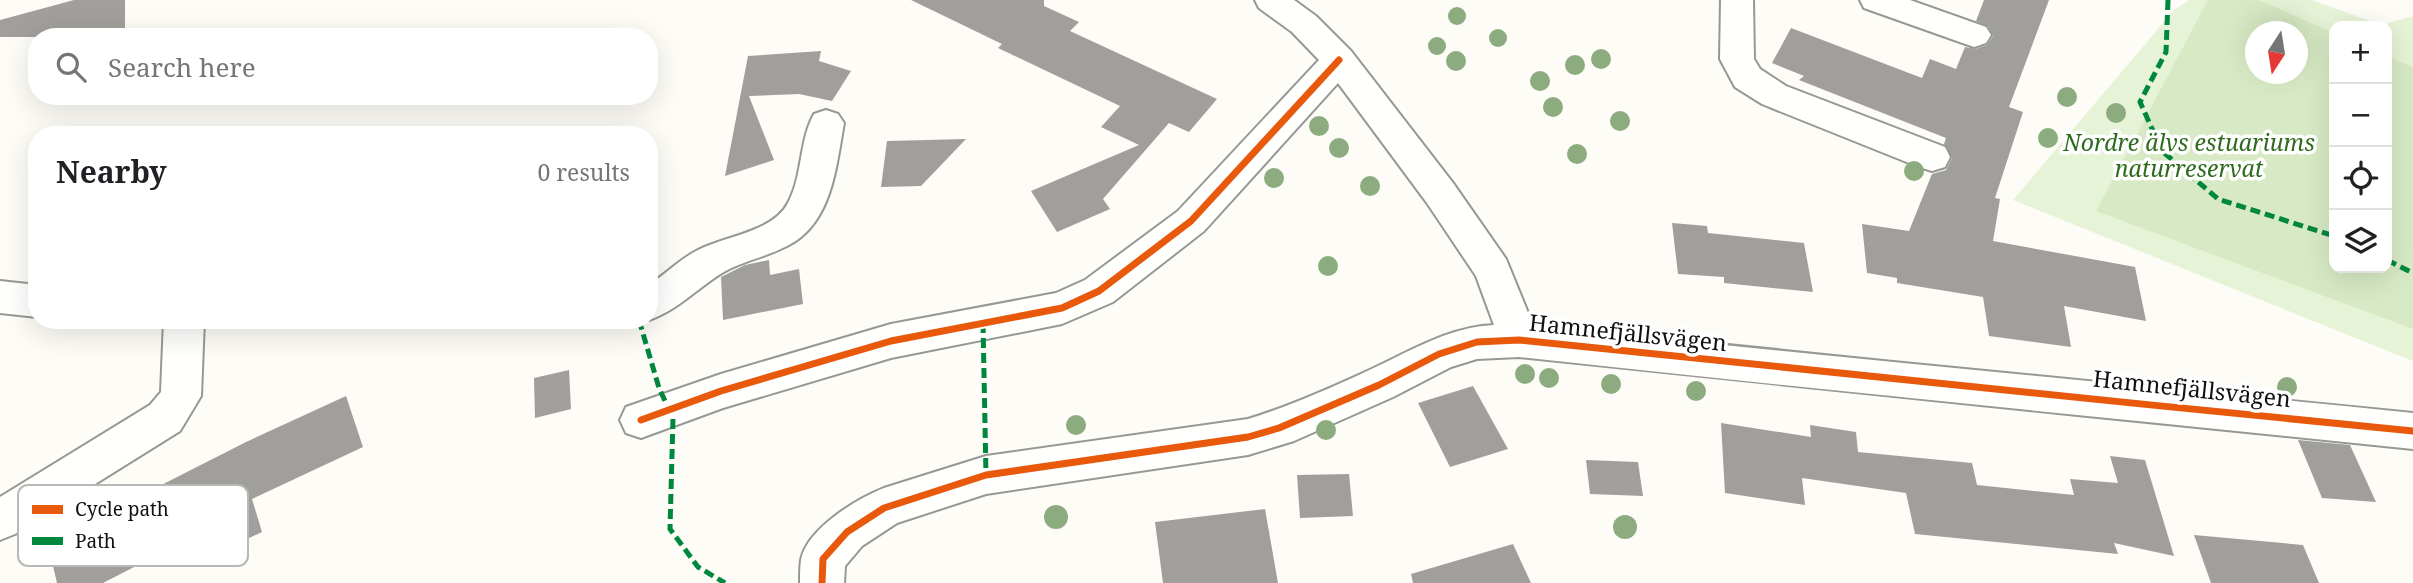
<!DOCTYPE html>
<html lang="en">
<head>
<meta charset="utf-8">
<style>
	:root { --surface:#fff; --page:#f6f6f6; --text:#202124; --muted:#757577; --line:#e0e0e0 }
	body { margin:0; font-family:"Noto Serif",serif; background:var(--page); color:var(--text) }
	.controls { position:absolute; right:21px; top:21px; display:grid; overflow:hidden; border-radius:14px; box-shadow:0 7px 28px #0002 }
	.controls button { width:63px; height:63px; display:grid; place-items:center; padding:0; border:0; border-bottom:2px solid var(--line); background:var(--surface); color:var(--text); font:35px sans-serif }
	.compass { position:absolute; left:2245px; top:21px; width:63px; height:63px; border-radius:50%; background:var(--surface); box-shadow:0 7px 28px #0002; rotate:192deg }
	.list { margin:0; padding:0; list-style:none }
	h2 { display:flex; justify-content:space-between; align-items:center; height:91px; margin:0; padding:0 28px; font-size:30px }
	h2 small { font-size:23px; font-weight:400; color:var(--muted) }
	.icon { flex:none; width:38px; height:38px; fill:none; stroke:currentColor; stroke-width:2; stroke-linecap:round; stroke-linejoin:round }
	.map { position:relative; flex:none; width:2413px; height:583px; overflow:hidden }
	.search { position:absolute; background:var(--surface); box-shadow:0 7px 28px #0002; left:28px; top:28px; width:630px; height:77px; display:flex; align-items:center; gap:18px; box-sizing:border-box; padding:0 24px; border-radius:28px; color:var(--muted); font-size:26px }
	.panel { position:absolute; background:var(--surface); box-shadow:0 7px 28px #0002; left:28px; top:126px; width:630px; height:203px; border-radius:28px }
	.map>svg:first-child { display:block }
	.green { fill:#e7f3d7; fill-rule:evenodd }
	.forest { fill:#d8eac5; fill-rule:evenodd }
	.building { fill:#a19f9c }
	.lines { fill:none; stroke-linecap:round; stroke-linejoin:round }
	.minor-casing { stroke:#979795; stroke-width:4 }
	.minor { fill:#fffffe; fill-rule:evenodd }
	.quiet { stroke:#00873e; stroke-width:5; stroke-dasharray:10 5; stroke-linecap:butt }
	.cycleway-casing { stroke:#fff; stroke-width:11 }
	.cycleway { stroke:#e8590c; stroke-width:7 }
	.tree { fill:#8cac80 }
	.labels { text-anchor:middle; stroke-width:7; stroke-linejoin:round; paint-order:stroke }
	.park-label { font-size:23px; font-style:italic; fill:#2f6b1f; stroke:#fff }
	.street-label { font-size:23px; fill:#111; stroke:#fff }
	.key { fill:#fff; stroke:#b8b8b8; stroke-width:2 }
	.key-label { font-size:19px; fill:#111 }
</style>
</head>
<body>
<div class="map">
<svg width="2413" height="583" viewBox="0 0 2413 583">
	<rect width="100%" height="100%" fill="#fdfcf7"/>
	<!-- green -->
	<path class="green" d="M2189,0H2312L2381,25L2413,16V361L2013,200L2174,10ZM2334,26H2387V268H2334ZM2256,32H2298V74H2256Z"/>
	<!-- forest -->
	<path class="forest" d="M2208,0H2259L2334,33V268H2387V56L2413,67V329L2096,211ZM2256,32H2298V74H2256Z"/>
	<!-- building -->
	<g class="building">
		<path d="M74,0H125V29L96,37H0V20Z"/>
		<path d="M911,0H1044V6L1079,22L1070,31L1217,99L1189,132L1169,123L1103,199L1110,209L1057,232L1031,191L1139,145L1101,127L1120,106L998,48L1002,44Z"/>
		<path d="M1984,0H2049L2009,107L2023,112L1995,198L2000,199L1993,241L2135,267L2146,321L2064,306L2071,347L1989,336L1983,297L1897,283V278L1867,273L1862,224L1909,231L1932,174L1946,170L1952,158L1944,144L1946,138L1799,80L1804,76L1772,63L1791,28L1922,78L1930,59L1956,69L1965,47L1975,49L1987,45L1993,36L1988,26L1976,21Z"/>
		<path d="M821,51L819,61L851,71L832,101L799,94L749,96L774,160L725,176L748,56Z"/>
		<path d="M966,139L921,186L881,187L887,141Z"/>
		<path d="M1672,223L1707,226L1708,233L1804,243L1813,292L1724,283V277L1678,274Z"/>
		<path d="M769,260L770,275L799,269L803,304L723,320L721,277L745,265Z"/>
		<path d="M569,370L571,409L535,418L534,378Z"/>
		<path d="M1473,386L1508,449L1450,467L1418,403Z"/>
		<path d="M346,396L363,447L252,499L262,532L222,551L220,545L178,567L173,547L103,583H57L45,532L118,496L120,506L246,442Z"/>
		<path d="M1721,423L1811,437L1810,425L1856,432L1858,452L1972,463L1977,485L2074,495L2070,479L2118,483L2110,456L2145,460L2174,556L2114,543L2118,554L1915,534L1906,493L1802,478L1805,505L1725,493Z"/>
		<path d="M2298,440L2350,445L2376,502L2322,498Z"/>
		<path d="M1586,460L1638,462L1643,496L1590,494Z"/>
		<path d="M1349,474L1353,516L1300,518L1297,475Z"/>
		<path d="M1265,509L1278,583H1163L1155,522Z"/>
		<path d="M2194,535L2303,545L2319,583H2211Z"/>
		<path d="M1513,544L1531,583H1413L1411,574Z"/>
	</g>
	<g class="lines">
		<!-- minor casing -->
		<g class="minor-casing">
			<g id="minor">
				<path d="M1255,0H1294L1316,16L1351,51L1453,183L1506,259L1533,325C1826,357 2120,383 2413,413V449C2115,418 1817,390 1519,357L1477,359L1451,367L1393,397L1294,441L1248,455L986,494L897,523L862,546L845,566L844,583H800C800,576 800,567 801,560C807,529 856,499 884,488L986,456L1248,419C1287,407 1326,390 1363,373C1406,354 1446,327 1494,325L1476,276L1427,203L1338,83L1204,231L1113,302L1062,324L891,358L723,408L641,438L626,433L620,420L626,407L721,374L891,324L1056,293L1085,280L1178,211L1319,60L1292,32L1259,8Z"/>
				<path d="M1721,0H1753L1754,59L1760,69L1786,86L1945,147L1950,157L1945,167L1932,171L1919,167L1762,104L1735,87L1720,59Z"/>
				<path d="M1860,0H1910L1986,27L1991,35L1986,43L1974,47L1864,8Z"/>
				<path d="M826,110L838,114L844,123C836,167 832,224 787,246C766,257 742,261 722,273C696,289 678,310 649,320V285C666,274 680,259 698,250C725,236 773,232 788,203C803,175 799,141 814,114Z"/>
				<path d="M0,281L37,285V317L0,313Z"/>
				<path d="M164,320H204L201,396L180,431L15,534L0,540V497L150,405L161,392Z"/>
			</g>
		</g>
		<!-- minor -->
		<use href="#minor" class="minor"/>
		<!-- quiet -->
		<g class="quiet">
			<path d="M2168,0L2166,52L2140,102L2162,151L2218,199L2334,236"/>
			<path d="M2387,260L2413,273"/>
			<path d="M639,320L659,388L673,418L670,529L698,567L725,583"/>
			<path d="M983,323L986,475"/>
		</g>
		<!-- cycleway casing -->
		<g class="cycleway-casing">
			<g id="cycleway">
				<path d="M641,420L721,391L891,341L1062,308L1099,291L1191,221L1339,60"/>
				<path d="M822,583L823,559L847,532L884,508L986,475L1248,437L1279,428L1379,385L1439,354L1477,342L1519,340C1817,373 2115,401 2413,431"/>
			</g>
		</g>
		<!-- cycleway -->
		<use href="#cycleway" class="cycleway"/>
	</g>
	<!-- trees -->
	<g class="tree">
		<circle cx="1457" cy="16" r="9"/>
		<circle cx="1498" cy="38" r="9"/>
		<circle cx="1437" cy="46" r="9"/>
		<circle cx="1601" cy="59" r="10"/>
		<circle cx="1456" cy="61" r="10"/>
		<circle cx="1575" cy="65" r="10"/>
		<circle cx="1540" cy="81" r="10"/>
		<circle cx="2067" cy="97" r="10"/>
		<circle cx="1553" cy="107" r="10"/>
		<circle cx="2116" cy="113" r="10"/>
		<circle cx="1620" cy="121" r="10"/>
		<circle cx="1319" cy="126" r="10"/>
		<circle cx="2048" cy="138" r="10"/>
		<circle cx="1339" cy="148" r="10"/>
		<circle cx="1577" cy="154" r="10"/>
		<circle cx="1914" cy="171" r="10"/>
		<circle cx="1274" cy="178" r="10"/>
		<circle cx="1370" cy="186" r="10"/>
		<circle cx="1328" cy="266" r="10"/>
		<circle cx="1525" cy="374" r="10"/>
		<circle cx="1549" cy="378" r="10"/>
		<circle cx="1611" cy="384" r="10"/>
		<circle cx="2287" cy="387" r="10"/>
		<circle cx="1696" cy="391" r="10"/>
		<circle cx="1076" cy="425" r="10"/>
		<circle cx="1326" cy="430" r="10"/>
		<circle cx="1056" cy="517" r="12"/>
		<circle cx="1625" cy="527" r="12"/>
	</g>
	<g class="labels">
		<!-- park labels -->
		<g class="park-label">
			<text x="2189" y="151">Nordre älvs estuariums<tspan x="2189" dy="26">naturreservat</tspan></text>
		</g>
		<!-- street labels -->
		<g class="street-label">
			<text transform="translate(1628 333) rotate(6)" y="8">Hamnefjällsvägen</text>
			<text transform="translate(2192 389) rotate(6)" y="8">Hamnefjällsvägen</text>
		</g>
	</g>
	<!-- legend -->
	<rect x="18" y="485" width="230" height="81" rx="10" class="key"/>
	<rect x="32" y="505" width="31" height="9" fill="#e8590c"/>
	<rect x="32" y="537" width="31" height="8" fill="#00873e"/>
	<g class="key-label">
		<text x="75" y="516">Cycle path</text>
		<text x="75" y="548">Path</text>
	</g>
</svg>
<div class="controls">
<button>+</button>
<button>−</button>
<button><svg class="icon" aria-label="locate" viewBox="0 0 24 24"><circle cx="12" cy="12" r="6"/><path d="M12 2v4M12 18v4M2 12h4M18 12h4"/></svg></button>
<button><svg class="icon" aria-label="layers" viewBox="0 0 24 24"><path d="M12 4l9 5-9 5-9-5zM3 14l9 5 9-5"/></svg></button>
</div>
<svg class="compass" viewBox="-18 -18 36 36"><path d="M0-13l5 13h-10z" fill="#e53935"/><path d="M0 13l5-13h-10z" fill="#757577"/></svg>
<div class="search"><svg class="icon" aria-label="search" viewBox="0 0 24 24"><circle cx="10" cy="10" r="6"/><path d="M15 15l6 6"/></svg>Search here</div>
<section class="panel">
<h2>Nearby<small>0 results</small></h2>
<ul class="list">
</ul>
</section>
</div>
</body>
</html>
